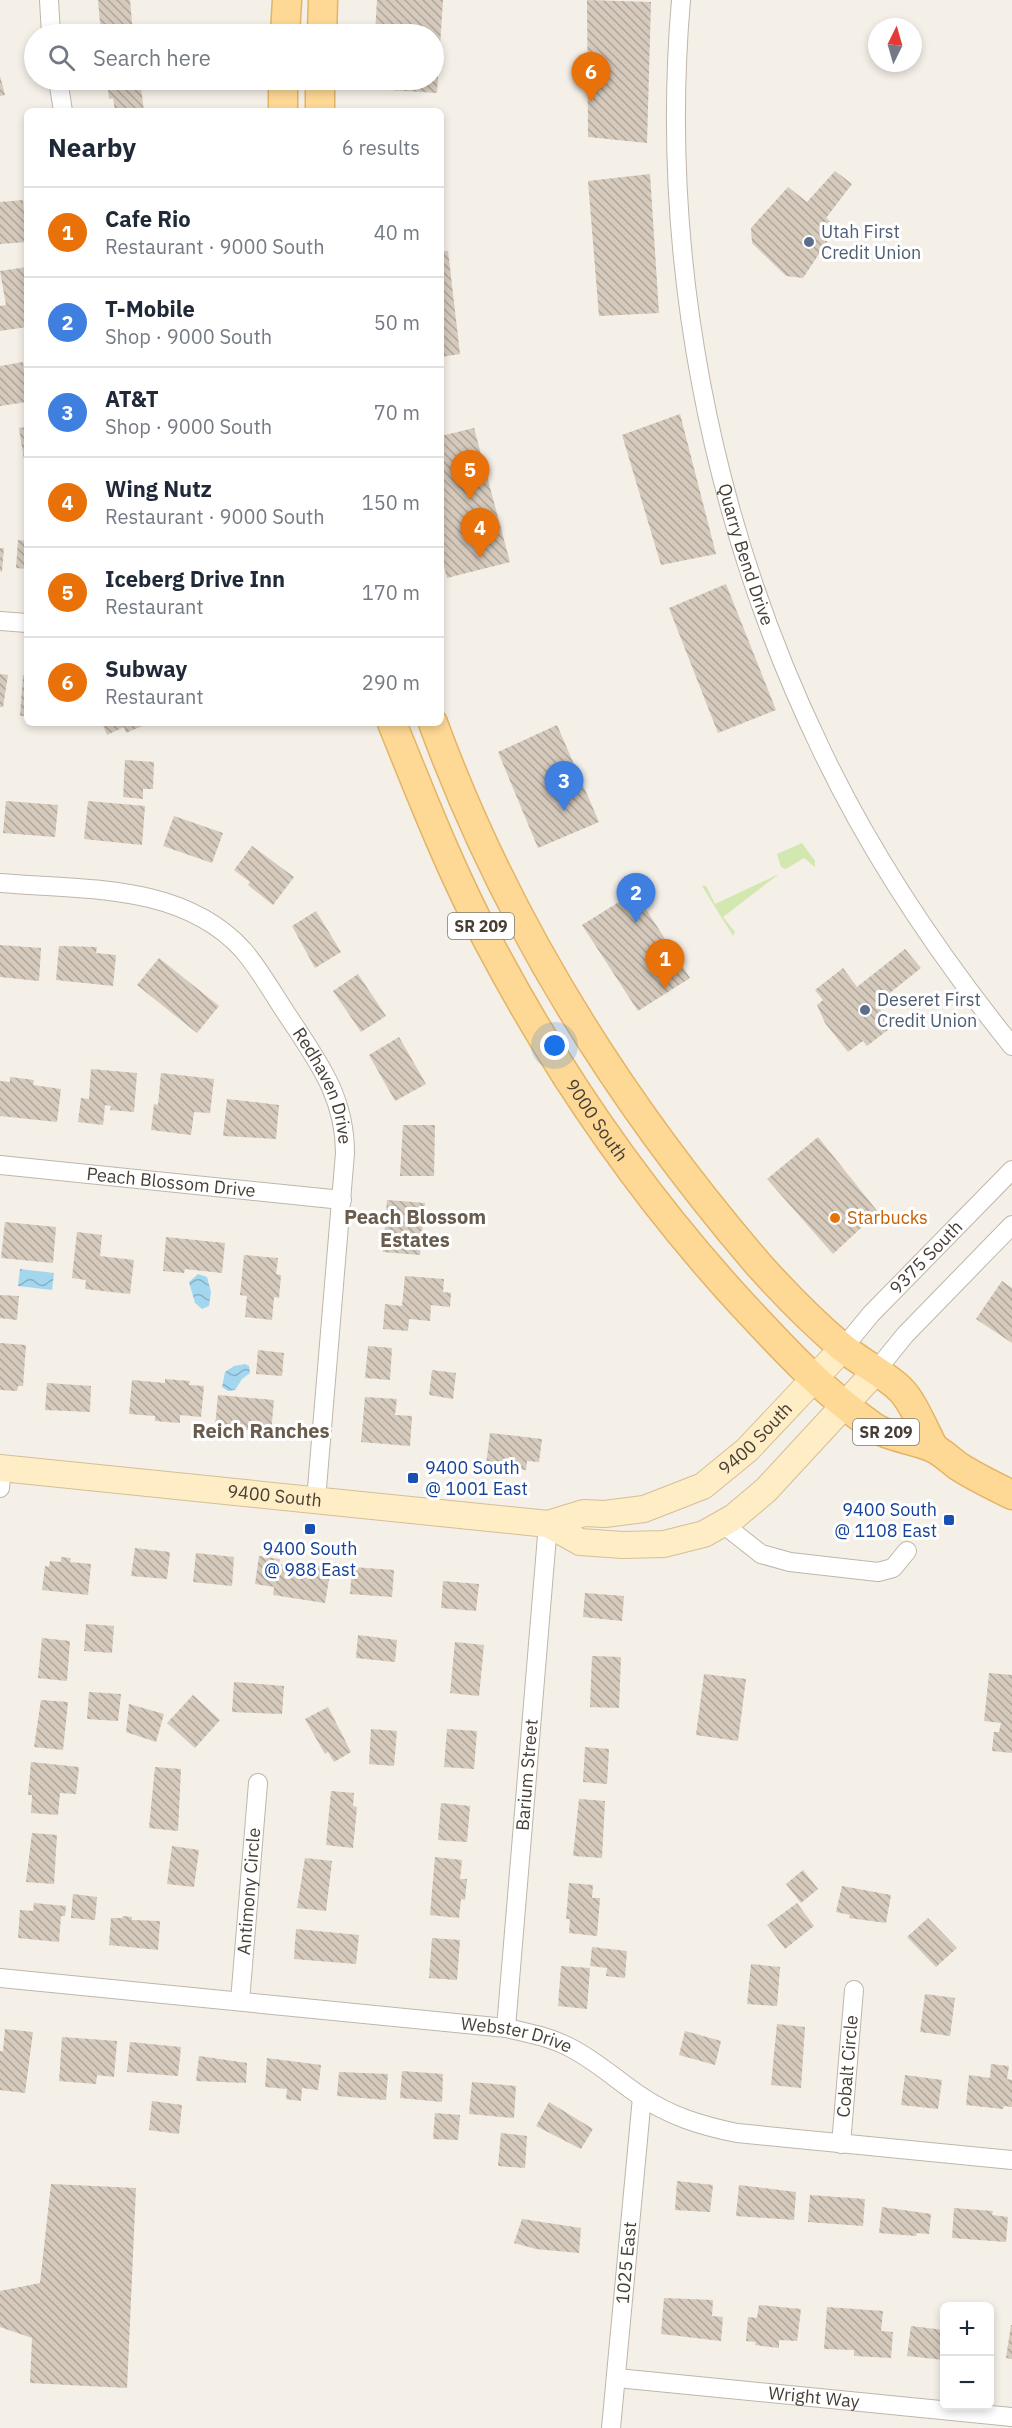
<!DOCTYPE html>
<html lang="en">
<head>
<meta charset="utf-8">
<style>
	:root { --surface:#fff; --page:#f6f6f7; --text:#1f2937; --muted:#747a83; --line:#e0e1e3; --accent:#d93025 }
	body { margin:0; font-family:"IBM Plex Sans",sans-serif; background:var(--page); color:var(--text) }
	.controls { position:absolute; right:18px; bottom:18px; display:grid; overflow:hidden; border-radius:9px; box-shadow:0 3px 9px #0003 }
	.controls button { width:54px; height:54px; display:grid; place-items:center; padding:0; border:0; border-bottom:2px solid var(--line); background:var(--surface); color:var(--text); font:30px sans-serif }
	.compass { position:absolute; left:868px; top:18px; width:54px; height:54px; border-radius:50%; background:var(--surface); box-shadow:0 3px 9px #0003; rotate:5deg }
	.you { position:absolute; left:555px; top:1046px; width:21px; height:21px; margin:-15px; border:4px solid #fff; border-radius:50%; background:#1a73e8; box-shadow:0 0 0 9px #1a73e833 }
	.badge { display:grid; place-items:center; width:39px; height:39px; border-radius:50%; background:var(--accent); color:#fff; font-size:20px; font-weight:700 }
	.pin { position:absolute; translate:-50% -50px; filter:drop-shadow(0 2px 3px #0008) }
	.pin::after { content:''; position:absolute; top:32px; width:21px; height:18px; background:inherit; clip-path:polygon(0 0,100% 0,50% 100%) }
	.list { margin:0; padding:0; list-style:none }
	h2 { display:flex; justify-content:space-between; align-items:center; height:78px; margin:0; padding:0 24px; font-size:26px }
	h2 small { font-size:20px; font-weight:400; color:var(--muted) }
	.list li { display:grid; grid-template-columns:39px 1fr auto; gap:18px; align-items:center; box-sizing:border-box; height:90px; padding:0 24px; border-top:2px solid var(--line) }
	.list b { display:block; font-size:22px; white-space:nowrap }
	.list p { margin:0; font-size:20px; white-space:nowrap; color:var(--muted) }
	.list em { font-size:20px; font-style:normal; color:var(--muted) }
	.icon { flex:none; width:33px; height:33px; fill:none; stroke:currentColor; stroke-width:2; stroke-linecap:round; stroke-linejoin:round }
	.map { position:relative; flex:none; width:1012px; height:2428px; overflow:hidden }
	.search { position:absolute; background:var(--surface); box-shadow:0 3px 9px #0003; left:24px; top:24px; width:420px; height:66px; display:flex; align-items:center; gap:15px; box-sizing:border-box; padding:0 21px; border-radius:33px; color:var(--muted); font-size:22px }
	.panel { position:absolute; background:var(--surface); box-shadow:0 3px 9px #0003; left:24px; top:108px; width:420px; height:618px; border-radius:9px }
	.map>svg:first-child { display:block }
	.garden { fill:#d3e8b0 }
	.water { fill:url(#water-waves) }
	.building { fill:url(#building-back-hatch) }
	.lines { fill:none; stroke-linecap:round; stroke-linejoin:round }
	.street-casing { stroke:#bfb6aa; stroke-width:20 }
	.secondary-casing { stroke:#d4bf97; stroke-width:28 }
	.primary-casing { stroke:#e4b465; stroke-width:31 }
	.street { stroke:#fff; stroke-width:18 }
	.secondary { stroke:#ffedc6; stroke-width:26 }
	.primary { stroke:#fed895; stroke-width:28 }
	.service-dot { fill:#5c6f8a; stroke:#fff; stroke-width:2 }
	.food-dot { fill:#e8710a; stroke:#fff; stroke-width:2 }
	.transit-dot { fill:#1a4fb4; stroke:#fff; stroke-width:2 }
	.labels { text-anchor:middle; stroke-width:6; stroke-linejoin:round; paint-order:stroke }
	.shield { fill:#fff; stroke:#7e7972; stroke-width:1.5 }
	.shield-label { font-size:16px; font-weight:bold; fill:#473f36 }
	.service-label { font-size:18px; fill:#4e5e75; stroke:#fff; text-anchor:start }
	.street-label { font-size:18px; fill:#473f36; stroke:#fff }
	.food-label { font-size:18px; fill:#c56008; stroke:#fff; text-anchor:start }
	.transit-label { font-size:18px; fill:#164399; stroke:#fff; text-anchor:start }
	.neighbourhood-label { font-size:20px; font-weight:bold; fill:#695c4d; stroke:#fff }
</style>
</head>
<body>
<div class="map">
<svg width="1012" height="2428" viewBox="0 0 1012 2428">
	<defs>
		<pattern id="water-waves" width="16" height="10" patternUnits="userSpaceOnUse" patternTransform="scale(1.5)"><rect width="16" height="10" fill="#a3d7f0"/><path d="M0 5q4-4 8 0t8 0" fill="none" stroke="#87b0c3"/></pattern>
		<pattern id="building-back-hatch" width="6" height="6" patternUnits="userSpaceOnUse" patternTransform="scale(1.5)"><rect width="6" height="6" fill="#d5cabc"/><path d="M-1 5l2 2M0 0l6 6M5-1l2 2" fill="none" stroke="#afa59a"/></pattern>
	</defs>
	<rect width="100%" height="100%" fill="#f4efe7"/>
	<!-- garden -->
	<g class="garden">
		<path d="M802,843L815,861V867L804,858L786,869L781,867L777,854Z"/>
		<path d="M779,874L723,917L735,932L733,936L702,886H706L715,904Z"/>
	</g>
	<!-- water -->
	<g class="water">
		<path d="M20,1269L54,1273L52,1290L18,1286Z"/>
		<path d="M198,1274L207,1277L211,1292L209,1306L202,1309L195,1303L189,1282Z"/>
		<path d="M245,1364L249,1366L250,1373L242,1379L235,1390L228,1391L222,1387L225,1372L234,1366Z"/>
	</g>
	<!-- building -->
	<g class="building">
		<path d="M98,0H130L133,34H101Z"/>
		<path d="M377,0H443L437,93L372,89L373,80H434V34H375Z"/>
		<path d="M587,0L651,2L647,143L588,137Z"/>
		<path d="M0,76L5,95L0,96Z"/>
		<path d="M107,80H140L144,111H115L113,98L109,99Z"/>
		<path d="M835,171L852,184L826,218L837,227L803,278L786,276L752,243L751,228L788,187L807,202Z"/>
		<path d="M650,174L659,313L599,316L588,181Z"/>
		<path d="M23,200L27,242L0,244V202Z"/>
		<path d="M441,251H448L460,354L441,357Z"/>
		<path d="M27,267V327L0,331V306L6,305L0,271Z"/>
		<path d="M23,362L27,402L0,406V366Z"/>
		<path d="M680,414L716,554L661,565L622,435Z"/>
		<path d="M27,427V472H26L19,428Z"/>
		<path d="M474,428L510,562L447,578L441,555V436Z"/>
		<path d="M18,540L27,541V569L16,568Z"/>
		<path d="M0,548H4L2,572L0,571Z"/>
		<path d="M726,584L776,710L718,733L669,608Z"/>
		<path d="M0,674L8,675L3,707H0Z"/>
		<path d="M23,675H27V716H20Z"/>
		<path d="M102,723H149L126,733L124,727L107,735Z"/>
		<path d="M557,725L599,822L538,848L498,752Z"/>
		<path d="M125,760L154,762L153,789H143V799L123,797Z"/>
		<path d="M6,801L58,805L55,837L3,833Z"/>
		<path d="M88,801L145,806L142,845L84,839Z"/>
		<path d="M174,816L223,833L212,863L163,846Z"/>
		<path d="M252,846L294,877L273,905L248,885L250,882L234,870Z"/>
		<path d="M635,892L690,978L638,1011L582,925Z"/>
		<path d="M316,911L341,952L315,968L292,926Z"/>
		<path d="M0,945L41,948L39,981L0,977Z"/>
		<path d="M59,946L97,947L96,953L116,955L113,986L56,980Z"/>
		<path d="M905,949L921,968L876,1004L893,1026L867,1046L863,1041L848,1052L825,1023L817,1005L823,1000L815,990L843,968L857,987Z"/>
		<path d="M159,958L219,1006L197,1033L137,985Z"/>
		<path d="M358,974L386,1016L361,1032L333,991Z"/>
		<path d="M399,1037L426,1084L395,1101L369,1055Z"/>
		<path d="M91,1069L137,1073L134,1112L110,1110L111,1106L105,1105L103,1125L78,1122L81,1098L89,1099Z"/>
		<path d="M161,1073L214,1079L210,1113L194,1112L191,1135L151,1130L154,1104L158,1105Z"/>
		<path d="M10,1077L34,1080L33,1085L61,1089L57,1122L0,1116V1081L10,1082Z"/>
		<path d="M227,1099L279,1105L276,1139L223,1136Z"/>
		<path d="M403,1125H435L434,1176H400Z"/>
		<path d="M818,1137L878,1212L833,1254L767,1179Z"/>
		<path d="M387,1200L425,1203L420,1255L383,1252Z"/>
		<path d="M5,1222L56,1227L53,1263L1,1258Z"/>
		<path d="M77,1232L102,1235L100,1256L134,1260L130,1294L85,1289L86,1280L72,1278Z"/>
		<path d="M166,1237L225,1243L222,1273L185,1269L184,1273L163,1271Z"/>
		<path d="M244,1255L278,1258L276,1274L281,1275L279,1298L274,1297L272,1320L245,1317L247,1296L240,1295Z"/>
		<path d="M405,1276L444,1279L443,1292L451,1293L450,1307L431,1305L430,1321L409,1319L408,1331L383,1329L385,1304L402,1306Z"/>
		<path d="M1002,1281L1012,1288V1343L976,1319Z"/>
		<path d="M0,1295L19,1296L17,1320L0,1318Z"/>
		<path d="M0,1343L26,1345L23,1386H18L17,1391L0,1390Z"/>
		<path d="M368,1346L392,1348L390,1380L365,1378Z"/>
		<path d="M258,1350L284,1353L282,1376L256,1374Z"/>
		<path d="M432,1370L456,1373L453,1399L429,1395Z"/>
		<path d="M165,1379L190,1381L189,1385L204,1386L201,1417L180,1415V1423L155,1421V1416L129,1414L132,1380L165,1383Z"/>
		<path d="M47,1383L91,1386L90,1412L45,1410Z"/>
		<path d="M218,1395L274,1400L271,1432L215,1427Z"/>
		<path d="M365,1397L397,1399L395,1415L412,1416L410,1446L361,1442Z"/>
		<path d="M490,1433L542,1439L539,1462L527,1461L526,1470L486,1465Z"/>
		<path d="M135,1548L170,1552L167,1579L131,1576Z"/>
		<path d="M196,1553L234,1557L232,1586L193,1582Z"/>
		<path d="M259,1556L280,1559L279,1564L314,1570L315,1565L331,1568L325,1603L273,1595L274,1587L255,1584Z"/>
		<path d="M61,1557L71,1558L70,1562L91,1564L88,1595L42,1590L45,1566L49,1567L50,1561L61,1562Z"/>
		<path d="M352,1567L394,1570L392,1597L350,1594Z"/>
		<path d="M443,1581L479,1584L476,1611L441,1608Z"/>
		<path d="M585,1593L624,1596L622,1621L583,1617Z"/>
		<path d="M86,1624L114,1626L112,1653L84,1651Z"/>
		<path d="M358,1635L397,1640L395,1662L356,1658Z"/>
		<path d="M42,1638L70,1641L67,1681L38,1678Z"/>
		<path d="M455,1642L484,1645L479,1696L450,1693Z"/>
		<path d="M592,1656L621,1657L619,1708L590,1707Z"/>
		<path d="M989,1673L1012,1675V1753L992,1751L994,1732H999L1001,1723L984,1721Z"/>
		<path d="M704,1674L746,1679L738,1741L696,1735Z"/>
		<path d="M234,1682L284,1686L282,1714L232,1712Z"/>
		<path d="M89,1692L121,1694L118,1721L87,1719Z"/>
		<path d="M193,1695L220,1720L195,1748L167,1723Z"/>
		<path d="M41,1700L68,1702L63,1750L34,1747Z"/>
		<path d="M129,1704L164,1714L156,1742L126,1732Z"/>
		<path d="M328,1707L351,1752L334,1762L328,1752L325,1754L305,1719Z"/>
		<path d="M371,1729L397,1731L394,1766L369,1764Z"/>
		<path d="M447,1729L477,1731L474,1769L444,1767Z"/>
		<path d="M585,1747L609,1749L607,1784L583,1782Z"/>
		<path d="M31,1762L79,1767L76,1794L60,1793L58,1815L31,1813L32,1795H28Z"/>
		<path d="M155,1767L181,1769L178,1831L149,1828Z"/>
		<path d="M331,1791L354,1793L353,1806L357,1807L353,1848L326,1845Z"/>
		<path d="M579,1799L605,1801L602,1858L573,1856Z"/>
		<path d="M441,1803L470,1806L467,1842L438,1840Z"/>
		<path d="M32,1833L57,1835L54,1884L26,1882Z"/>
		<path d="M172,1846L199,1850L194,1887L167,1884Z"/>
		<path d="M435,1857L462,1860L460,1879H467L465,1900L461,1899L459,1918L430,1915Z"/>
		<path d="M305,1858L332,1861L326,1911L297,1908Z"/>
		<path d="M803,1870L818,1889L801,1903L786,1884Z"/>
		<path d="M569,1883L593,1885L592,1898H600L597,1936L569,1933L570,1919H566Z"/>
		<path d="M842,1886L891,1895L886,1923L849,1918L850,1915L836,1912Z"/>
		<path d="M73,1894L97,1897L95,1920L71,1918Z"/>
		<path d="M34,1903L66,1906L65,1916H61L59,1942L18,1938L20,1910L33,1911Z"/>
		<path d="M797,1903L814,1926L785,1949L767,1925Z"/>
		<path d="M123,1916L132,1917V1920L160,1921L158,1950L109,1945L111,1918H122Z"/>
		<path d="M928,1918L957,1948L936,1967L907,1937Z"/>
		<path d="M296,1929L359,1935L356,1964L294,1959Z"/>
		<path d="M432,1938L460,1940L457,1980L429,1978Z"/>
		<path d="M592,1947L627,1951L625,1978L606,1976L607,1968L590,1966Z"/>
		<path d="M751,1964L780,1967L777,2006L747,2004Z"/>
		<path d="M561,1966L590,1968L587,2009L558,2006Z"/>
		<path d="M925,1994L955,1998L950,2036L920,2032Z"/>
		<path d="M777,2024L805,2027L801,2088L771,2085Z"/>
		<path d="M5,2029L33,2032L25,2093L0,2090V2051H3Z"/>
		<path d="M685,2031L721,2041L715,2065L679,2055Z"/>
		<path d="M62,2037L117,2041L114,2077L97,2075L96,2084L59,2081Z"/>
		<path d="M130,2042L181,2047L178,2076L127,2072Z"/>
		<path d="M199,2056L247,2063L246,2083L196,2081Z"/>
		<path d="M267,2058L321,2065L318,2090L302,2088L301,2101L286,2099L287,2089L265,2087Z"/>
		<path d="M991,2064L1009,2066L1007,2079L1012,2080V2107L1004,2106L1003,2109L966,2105L969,2075L990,2078Z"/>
		<path d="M402,2071L443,2074L442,2102L400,2098Z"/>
		<path d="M339,2072L388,2074L386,2100L337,2096Z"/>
		<path d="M905,2075L942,2080L938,2109L901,2105Z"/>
		<path d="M472,2082L516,2086L514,2118L469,2114Z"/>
		<path d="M152,2101L182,2105L179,2134L149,2130Z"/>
		<path d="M549,2102L593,2129L581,2149L536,2126Z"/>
		<path d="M435,2113L460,2115L458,2140L433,2139Z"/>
		<path d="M501,2133L527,2136L525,2168L498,2166Z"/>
		<path d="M677,2181L713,2185L710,2212L675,2210Z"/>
		<path d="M51,2184L136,2188L127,2388L30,2383L32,2338L0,2327V2291L40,2283Z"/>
		<path d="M739,2185L796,2192L794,2220L736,2216Z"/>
		<path d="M810,2195L865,2199L863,2226L808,2222Z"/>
		<path d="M882,2207L931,2214L929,2234L917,2233L916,2236L879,2233Z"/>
		<path d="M954,2208L993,2211L992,2215L1008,2217L1006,2242L952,2238Z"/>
		<path d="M522,2219L581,2228L579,2253L536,2249L514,2243Z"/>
		<path d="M664,2298L713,2300L712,2316L723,2317L721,2341L661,2334Z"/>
		<path d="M759,2305L801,2309L797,2341L779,2340V2348L755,2345L756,2342L746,2341L748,2317L757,2318Z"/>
		<path d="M827,2307L883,2311L881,2331L893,2332L891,2358L854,2356V2350L824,2349Z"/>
		<path d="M1011,2325H1012V2359L1006,2358Z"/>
		<path d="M911,2326L944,2330V2360L907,2356Z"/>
	</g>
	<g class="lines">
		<!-- street casing -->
		<g class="street-casing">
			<g id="street">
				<path d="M49,0L51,34"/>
				<path id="s1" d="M681,0C659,254 710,518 820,747C871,855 938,954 1012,1046"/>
				<path d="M58,80L63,111"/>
				<path d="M0,621L27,623"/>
				<path id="s2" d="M0,883C83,890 182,883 243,950C262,972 277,1001 294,1025C322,1067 345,1101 345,1153L316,1500"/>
				<path id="s3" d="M0,1165L342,1200"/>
				<path id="s4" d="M843,1348L871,1314L1012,1170"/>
				<path d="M875,1372L905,1335L1012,1225"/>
				<path d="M0,1488L2,1468"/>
				<path d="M723,1524L761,1554L790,1562L878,1572L893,1568L907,1551"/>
				<path id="s5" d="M0,1978L506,2028C529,2033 550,2037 571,2048C596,2061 617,2080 639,2095C669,2116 702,2126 737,2133L1012,2160"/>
				<path id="s6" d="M240,2001L258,1783"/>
				<path id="s7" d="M506,2028L548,1524"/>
				<path id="s8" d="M841,2144L854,1990"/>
				<path id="s9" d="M617,2378L1012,2417"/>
				<path id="s10" d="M611,2428L642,2097"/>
			</g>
		</g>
		<!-- secondary casing -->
		<g class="secondary-casing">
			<g id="secondary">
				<path id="s11" d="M0,1468L548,1524L580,1542L623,1545L664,1544L704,1534L734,1517L766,1490L875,1372"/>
				<path id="s12" d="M548,1524L584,1513L605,1514L644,1509L703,1486L747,1450L843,1348"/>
			</g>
		</g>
		<!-- primary casing -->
		<g class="primary-casing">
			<g id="primary">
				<path d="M285,34L287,0"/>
				<path d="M322,34L323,0"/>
				<path d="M283,80V111"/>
				<path d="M320,111V80"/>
				<path id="s13" d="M392,723C422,797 451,872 489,943C557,1072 642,1195 741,1303C781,1346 822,1391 871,1425C888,1438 914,1439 933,1448C942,1452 950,1460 958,1466C975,1477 994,1486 1012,1495"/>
				<path d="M433,723C506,922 620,1103 758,1264C784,1293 811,1321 842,1347C860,1362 883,1373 900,1389C913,1401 925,1432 934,1448"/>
			</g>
		</g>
		<!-- street -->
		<use href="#street" class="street"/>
		<!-- secondary -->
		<use href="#secondary" class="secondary"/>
		<!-- primary -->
		<use href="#primary" class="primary"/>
	</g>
	<!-- markers -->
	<g class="service-dot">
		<circle cx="809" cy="242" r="6"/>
		<circle cx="865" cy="1010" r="6"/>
	</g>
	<circle class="food-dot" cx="835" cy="1218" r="6"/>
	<g class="transit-dot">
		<rect x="407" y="1472" width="12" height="12" rx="3"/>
		<rect x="943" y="1514" width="12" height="12" rx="3"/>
		<rect x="304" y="1523" width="12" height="12" rx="3"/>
	</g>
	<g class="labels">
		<!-- shield labels -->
		<g class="shield">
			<rect x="448" y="913" width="66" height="26" rx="4.5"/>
			<rect x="853" y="1419" width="66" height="26" rx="4.5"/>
		</g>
		<g class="shield-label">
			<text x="481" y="932">SR 209</text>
			<text x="886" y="1438">SR 209</text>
		</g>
		<!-- service labels -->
		<g class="service-label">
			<text x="821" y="238">Utah First<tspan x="821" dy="21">Credit Union</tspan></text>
			<text x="877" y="1006">Deseret First<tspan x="877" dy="21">Credit Union</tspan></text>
		</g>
		<!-- street labels -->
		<g class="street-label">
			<text dy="6" stroke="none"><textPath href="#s1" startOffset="562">Quarry Bend Drive</textPath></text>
			<text dy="6" stroke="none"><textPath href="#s2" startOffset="418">Redhaven Drive</textPath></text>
			<text dy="6" stroke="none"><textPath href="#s13" startOffset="448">9000 South</textPath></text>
			<text dy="6" stroke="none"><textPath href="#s3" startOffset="172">Peach Blossom Drive</textPath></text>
			<text dy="6" stroke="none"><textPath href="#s4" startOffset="123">9375 South</textPath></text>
			<text dy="6" stroke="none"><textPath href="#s12" startOffset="232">9400 South</textPath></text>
			<text dy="6" stroke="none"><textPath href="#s11" startOffset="276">9400 South</textPath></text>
			<text dy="6" stroke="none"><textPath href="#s7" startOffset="254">Barium Street</textPath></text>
			<text dy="6" stroke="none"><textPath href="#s6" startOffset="110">Antimony Circle</textPath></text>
			<text dy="6" stroke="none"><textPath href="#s5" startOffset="520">Webster Drive</textPath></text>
			<text dy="6" stroke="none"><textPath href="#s8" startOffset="78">Cobalt Circle</textPath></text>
			<text dy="6" stroke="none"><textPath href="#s10" startOffset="166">1025 East</textPath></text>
			<text dy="6" stroke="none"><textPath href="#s9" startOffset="198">Wright Way</textPath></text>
		</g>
		<!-- food labels -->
		<g class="food-label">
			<text x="847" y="1224">Starbucks</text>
		</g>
		<!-- transit labels -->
		<g class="transit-label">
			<text x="425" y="1474">9400 South<tspan x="425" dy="21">@ 1001 East</tspan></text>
			<text x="937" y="1516" text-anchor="end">9400 South<tspan x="937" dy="21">@ 1108 East</tspan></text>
			<text x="310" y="1555" text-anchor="middle">9400 South<tspan x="310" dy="21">@ 988 East</tspan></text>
		</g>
		<!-- neighbourhood labels -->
		<g class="neighbourhood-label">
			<text x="415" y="1224">Peach Blossom<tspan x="415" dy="23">Estates</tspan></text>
			<text x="261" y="1438">Reich Ranches</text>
		</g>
	</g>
</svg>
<div class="controls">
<button>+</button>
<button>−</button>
</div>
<svg class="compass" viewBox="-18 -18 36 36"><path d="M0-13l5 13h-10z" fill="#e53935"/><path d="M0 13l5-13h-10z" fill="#747a83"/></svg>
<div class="you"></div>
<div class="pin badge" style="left:665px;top:989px;background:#e8710a">1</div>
<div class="pin badge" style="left:636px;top:923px;background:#3f7fe0">2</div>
<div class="pin badge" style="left:564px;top:811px;background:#3f7fe0">3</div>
<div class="pin badge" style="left:480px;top:558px;background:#e8710a">4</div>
<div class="pin badge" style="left:470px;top:500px;background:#e8710a">5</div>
<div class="pin badge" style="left:591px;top:102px;background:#e8710a">6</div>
<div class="search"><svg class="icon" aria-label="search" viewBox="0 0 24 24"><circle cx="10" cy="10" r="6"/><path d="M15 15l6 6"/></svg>Search here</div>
<section class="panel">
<h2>Nearby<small>6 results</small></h2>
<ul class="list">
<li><span class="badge" style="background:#e8710a">1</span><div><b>Cafe Rio</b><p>Restaurant · 9000 South</p></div><em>40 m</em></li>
<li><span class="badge" style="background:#3f7fe0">2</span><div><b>T-Mobile</b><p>Shop · 9000 South</p></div><em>50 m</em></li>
<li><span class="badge" style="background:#3f7fe0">3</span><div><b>AT&amp;T</b><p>Shop · 9000 South</p></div><em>70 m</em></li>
<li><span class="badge" style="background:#e8710a">4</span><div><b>Wing Nutz</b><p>Restaurant · 9000 South</p></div><em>150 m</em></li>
<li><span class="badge" style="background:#e8710a">5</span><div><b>Iceberg Drive Inn</b><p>Restaurant</p></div><em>170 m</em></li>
<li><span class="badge" style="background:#e8710a">6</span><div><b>Subway</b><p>Restaurant</p></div><em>290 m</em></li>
</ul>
</section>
</div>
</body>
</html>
